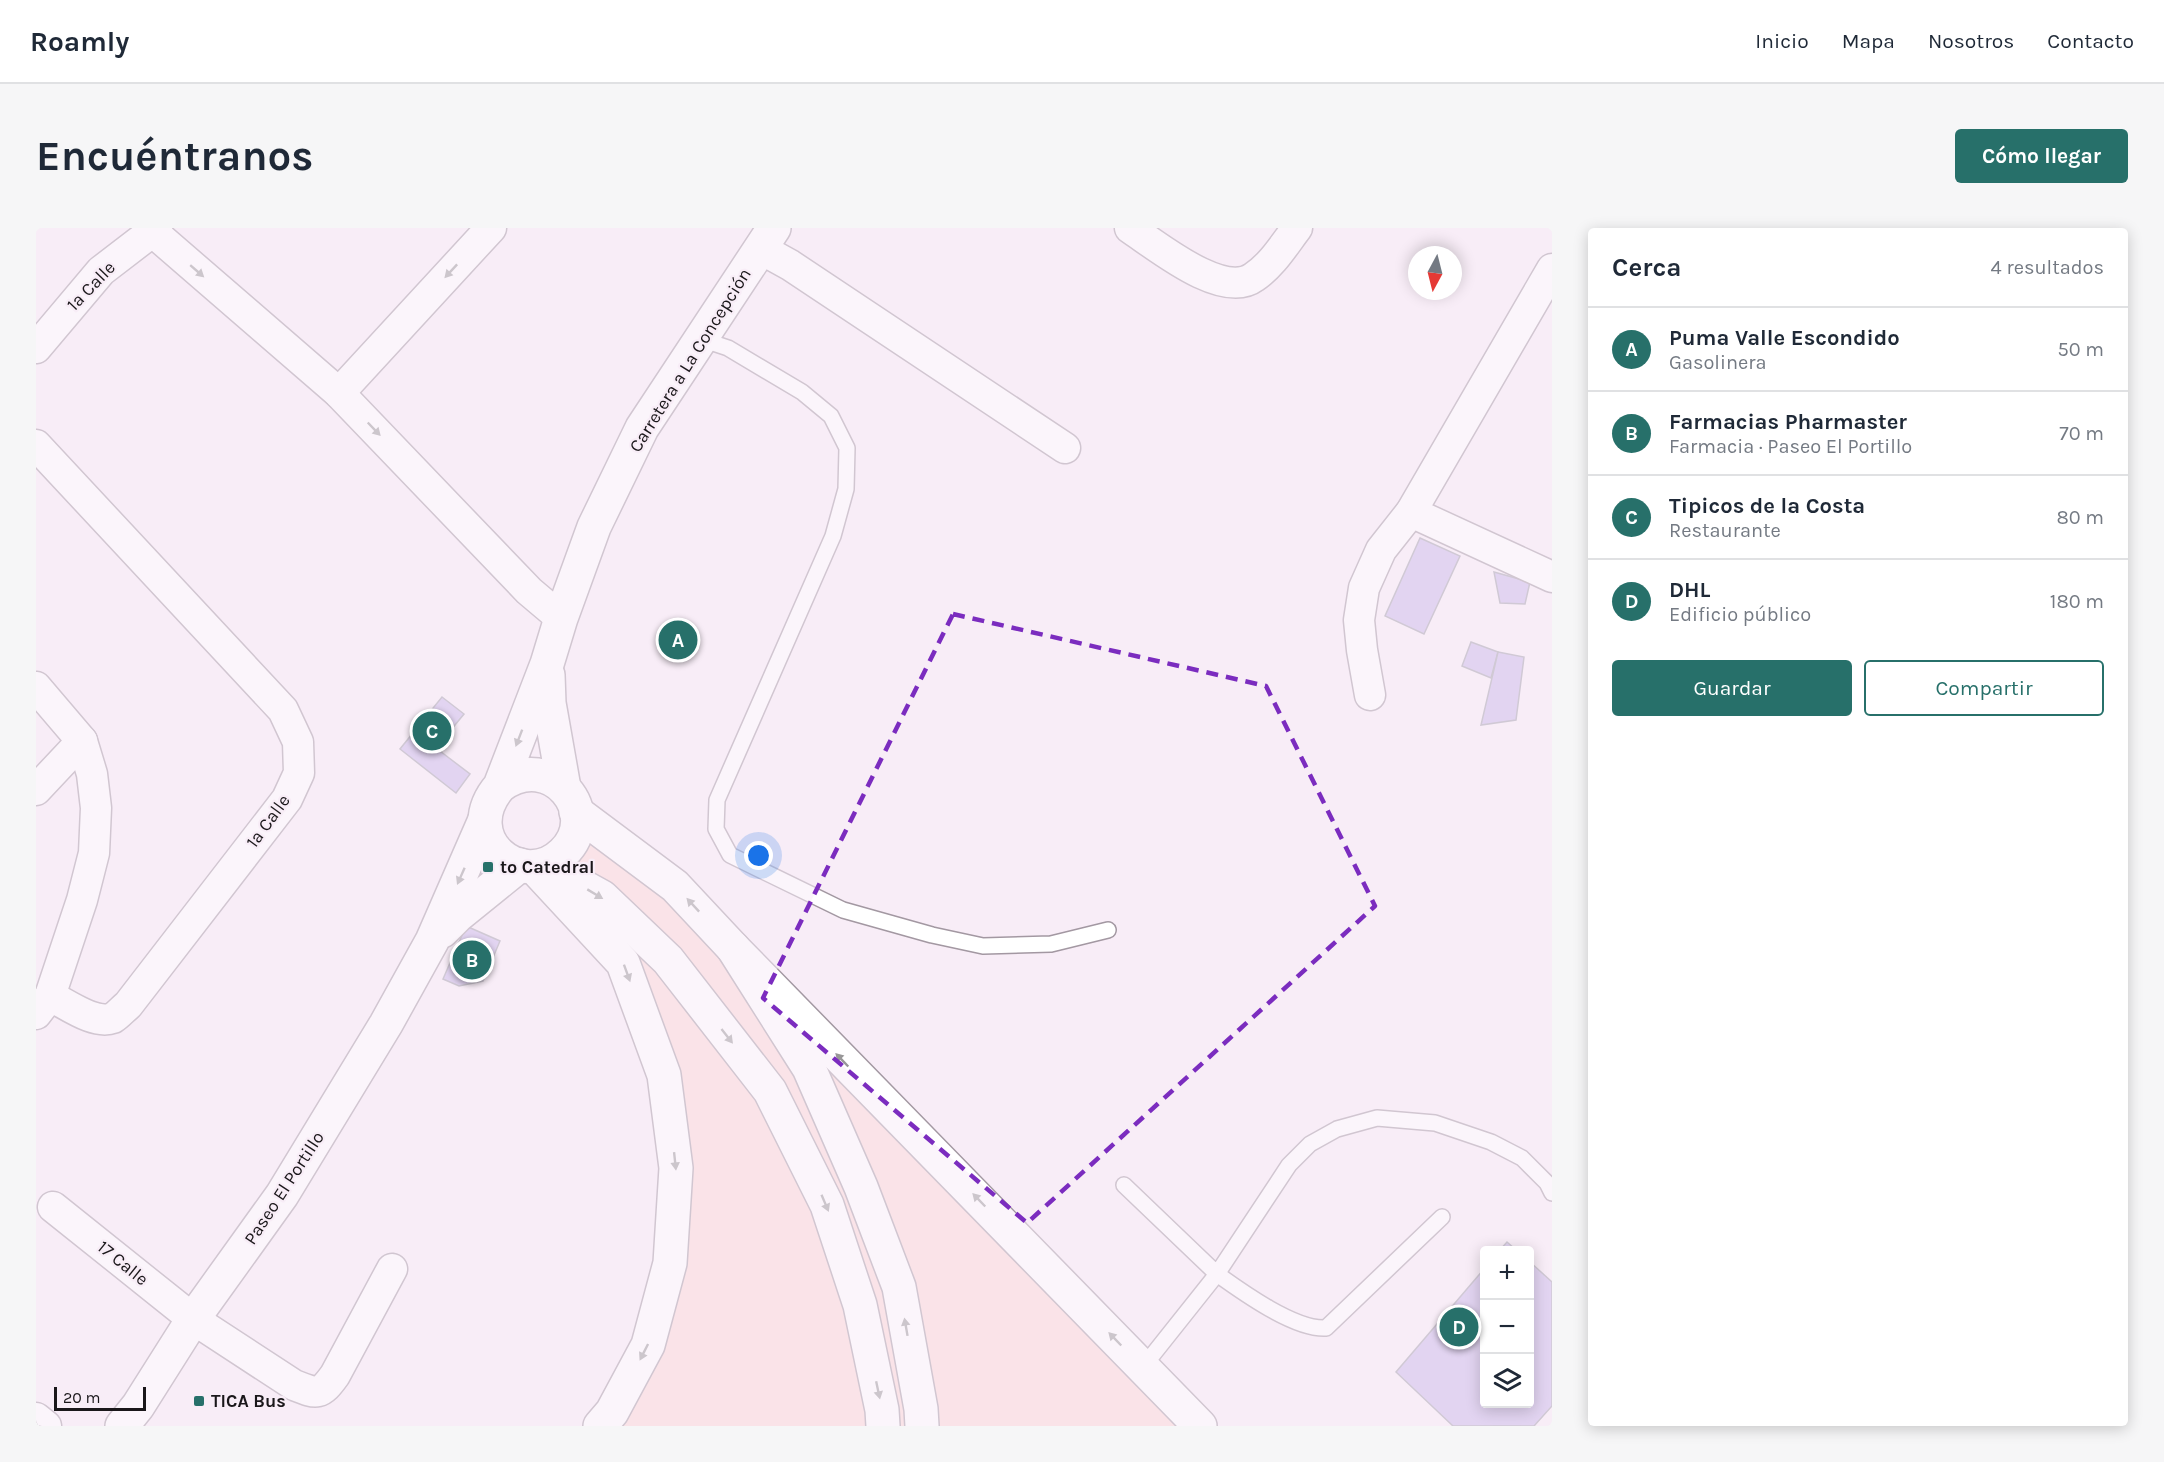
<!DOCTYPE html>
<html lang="es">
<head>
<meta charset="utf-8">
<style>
	:root { --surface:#fff; --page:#f6f6f7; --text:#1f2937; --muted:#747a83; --line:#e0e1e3; --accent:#27706a }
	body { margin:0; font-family:Karla,sans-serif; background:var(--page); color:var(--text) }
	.controls { position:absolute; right:18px; bottom:18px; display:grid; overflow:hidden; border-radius:6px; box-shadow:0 3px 15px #0003 }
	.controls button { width:54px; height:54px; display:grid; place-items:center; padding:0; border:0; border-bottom:2px solid var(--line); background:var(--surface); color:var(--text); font:30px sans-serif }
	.compass { position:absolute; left:1372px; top:18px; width:54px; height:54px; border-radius:50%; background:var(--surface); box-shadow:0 3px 15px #0003; rotate:187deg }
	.scale { position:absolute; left:18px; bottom:15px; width:92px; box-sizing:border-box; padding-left:6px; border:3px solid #1a171a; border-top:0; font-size:16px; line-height:21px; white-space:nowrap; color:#1a171a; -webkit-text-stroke:4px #f8edf7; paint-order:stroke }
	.you { position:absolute; left:723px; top:628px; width:21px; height:21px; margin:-15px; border:4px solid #fff; border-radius:50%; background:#1a73e8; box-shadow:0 0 0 9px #1a73e833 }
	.badge { display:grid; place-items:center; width:39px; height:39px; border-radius:50%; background:var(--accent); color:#fff; font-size:20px; font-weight:700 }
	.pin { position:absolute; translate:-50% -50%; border:3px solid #fff; box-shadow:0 2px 6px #0006 }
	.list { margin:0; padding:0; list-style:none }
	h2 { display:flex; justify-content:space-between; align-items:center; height:78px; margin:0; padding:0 24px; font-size:26px }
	h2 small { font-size:20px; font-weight:400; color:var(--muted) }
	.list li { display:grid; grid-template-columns:39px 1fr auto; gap:18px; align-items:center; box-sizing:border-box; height:84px; padding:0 24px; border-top:2px solid var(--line) }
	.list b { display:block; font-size:22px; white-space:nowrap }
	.list p { margin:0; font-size:20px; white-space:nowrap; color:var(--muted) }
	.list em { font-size:20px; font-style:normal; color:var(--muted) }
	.actions { display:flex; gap:12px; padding:18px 24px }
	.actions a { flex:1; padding:14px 0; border:2px solid var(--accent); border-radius:6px; text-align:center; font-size:21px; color:var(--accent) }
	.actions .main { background:var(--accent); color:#fff }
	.icon { flex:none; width:33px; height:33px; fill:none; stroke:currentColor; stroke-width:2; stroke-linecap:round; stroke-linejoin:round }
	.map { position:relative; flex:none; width:1516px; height:1198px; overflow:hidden; border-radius:6px }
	header { display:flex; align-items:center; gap:36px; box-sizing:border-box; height:84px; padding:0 30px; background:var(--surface); border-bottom:2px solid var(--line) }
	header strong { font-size:28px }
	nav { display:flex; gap:33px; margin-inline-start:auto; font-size:21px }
	.intro { display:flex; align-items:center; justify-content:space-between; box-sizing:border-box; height:144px; padding:0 36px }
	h1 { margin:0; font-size:42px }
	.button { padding:15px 27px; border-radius:6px; background:var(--accent); color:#fff; font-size:21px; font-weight:700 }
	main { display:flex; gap:36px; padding:0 36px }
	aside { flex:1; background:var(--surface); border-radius:6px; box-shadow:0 3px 15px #0003 }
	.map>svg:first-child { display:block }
	.green { fill:#fcd8d4 }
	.building { fill:#c8b7e9; stroke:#a19eaa; stroke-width:1.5 }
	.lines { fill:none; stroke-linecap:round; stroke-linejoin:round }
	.service-casing { stroke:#a398a2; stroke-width:18 }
	.minor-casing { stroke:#a398a2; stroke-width:33 }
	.secondary-casing { stroke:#a398a2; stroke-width:36 }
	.primary-casing { stroke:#a398a2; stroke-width:36 }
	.trunk-casing { stroke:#a398a2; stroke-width:36 }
	.service { stroke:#fff; stroke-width:15 }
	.minor { stroke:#fff; stroke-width:30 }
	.secondary { stroke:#fff; stroke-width:33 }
	.primary { stroke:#fff; stroke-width:33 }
	.trunk { stroke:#fff; stroke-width:33 }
	.oneway { fill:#989798 }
	.marked { fill:none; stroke:#7b2cbf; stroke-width:4.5; stroke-dasharray:12 8; stroke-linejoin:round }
	.poi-dot { fill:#27706a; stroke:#f8edf7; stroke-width:2 }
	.labels { text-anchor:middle; stroke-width:4.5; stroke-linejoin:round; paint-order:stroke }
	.street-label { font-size:18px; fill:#1a171a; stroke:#f8edf7 }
	.poi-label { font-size:18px; font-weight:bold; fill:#1a171a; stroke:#f8edf7; text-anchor:start }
</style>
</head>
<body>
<header>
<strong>Roamly</strong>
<nav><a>Inicio</a><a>Mapa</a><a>Nosotros</a><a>Contacto</a></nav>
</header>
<div class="intro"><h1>Encuéntranos</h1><a class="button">Cómo llegar</a></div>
<main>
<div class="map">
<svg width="1516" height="1198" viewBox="0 0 1516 1198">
	<rect width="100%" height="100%" fill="#f8edf7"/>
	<!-- green -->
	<path class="green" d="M540,584L1164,1198H564L634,1035L628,847L527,625Z"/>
	<!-- building -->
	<g class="building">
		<path d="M1384,310L1424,328L1388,406L1349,388Z"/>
		<path d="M1458,344L1494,354L1489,376L1464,375Z"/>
		<path d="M1435,414L1462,424L1455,450L1426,438Z"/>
		<path d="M1462,424L1488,429L1480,492L1445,497Z"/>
		<path d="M406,469L428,486L400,520L434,546L420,565L364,521Z"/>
		<path d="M430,698L464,713L447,753L423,758L407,751Z"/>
		<path d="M1471,1014L1480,1022H1464Z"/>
		<path d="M1494,1034L1516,1054V1178L1498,1198H1417L1360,1144L1448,1041V1176H1494Z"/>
	</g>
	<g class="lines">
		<!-- service casing -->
		<g class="service-casing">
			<g id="service">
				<path d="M665,111L692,120L766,164L795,188L811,220L810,261L797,308L681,572L680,601L694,627L807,682L896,707L947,718L1015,716L1072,702"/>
				<path d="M1088,957L1181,1046L1253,937L1274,916L1301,901L1341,890L1399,895L1455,914L1486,930L1511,955L1516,965"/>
				<path d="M1107,1139L1181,1046C1206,1064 1259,1102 1290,1100L1406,989"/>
			</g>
		</g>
		<!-- minor casing -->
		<g class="minor-casing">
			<g id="minor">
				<path d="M1094,0C1121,18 1187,72 1218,49C1236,37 1248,17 1261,0"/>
				<path d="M117,4L303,165L493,363L525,390"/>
				<path d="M725,21L754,37L1029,220"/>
				<path d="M0,120L65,43L121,0"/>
				<path d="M303,165L455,0"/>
				<path d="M0,217L247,482L262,514L263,545L251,571L92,777C87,781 82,787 77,790C58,797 31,776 14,768"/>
				<path d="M1375,284L1516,349"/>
				<path d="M0,459L46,513L56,546L60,580L58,625L46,672L14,768L0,786"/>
				<path d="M1334,467L1326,422L1323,392L1328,360L1345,322L1375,284L1516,41"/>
				<path d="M0,562L46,513"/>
				<path d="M17,979L157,1091L258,1157C281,1166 284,1168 299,1147L356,1041"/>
				<path d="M0,1190L10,1198"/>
			</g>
		</g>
		<!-- secondary casing -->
		<g class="secondary-casing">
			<g id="secondary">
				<path d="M512,447L513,475L528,560"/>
				<path d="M464,558C515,520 568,586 527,625C486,665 419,610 464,558L511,436L525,390L558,299L606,200L738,0"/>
				<path d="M406,703L421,688L484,637"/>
				<path d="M86,1198L102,1178L157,1091L246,967L350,796L396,713L448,594"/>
			</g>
		</g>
		<!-- primary casing -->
		<g class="primary-casing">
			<g id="primary">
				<path d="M540,584L639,658L697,720L773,840L825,959L863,1059L885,1181L886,1198"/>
				<path d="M508,637L566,669L632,732L734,863L791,977L824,1077L846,1182L847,1198"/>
			</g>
		</g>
		<!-- trunk casing -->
		<g class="trunk-casing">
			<g id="trunk">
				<path d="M498,639L587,735L628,847L640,940L634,1035L612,1117L576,1184L564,1198"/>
				<path d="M697,720L1164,1198"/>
			</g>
		</g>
		<!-- service -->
		<use href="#service" class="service"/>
		<!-- minor -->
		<use href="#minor" class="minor"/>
		<!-- secondary -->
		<use href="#secondary" class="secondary"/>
		<!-- primary -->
		<use href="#primary" class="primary"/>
		<!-- trunk -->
		<use href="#trunk" class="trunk"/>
	</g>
	<!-- one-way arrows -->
	<defs><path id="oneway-solid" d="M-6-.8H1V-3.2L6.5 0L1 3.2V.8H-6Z" transform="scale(1.5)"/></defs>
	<g class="oneway">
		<use href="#oneway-solid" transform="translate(161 43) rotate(41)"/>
		<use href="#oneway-solid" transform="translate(415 43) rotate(133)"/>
		<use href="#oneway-solid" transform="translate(338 201) rotate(46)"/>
		<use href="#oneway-solid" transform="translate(483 510) rotate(111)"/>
		<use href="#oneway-solid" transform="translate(425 648) rotate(114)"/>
		<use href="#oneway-solid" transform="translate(559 666) rotate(31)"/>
		<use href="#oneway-solid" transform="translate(657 677) rotate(-133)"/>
		<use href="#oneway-solid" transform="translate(591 745) rotate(70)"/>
		<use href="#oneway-solid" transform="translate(691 808) rotate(52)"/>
		<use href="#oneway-solid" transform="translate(806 832) rotate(-134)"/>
		<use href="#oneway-solid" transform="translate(639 933) rotate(84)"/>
		<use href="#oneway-solid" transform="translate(943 972) rotate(-134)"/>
		<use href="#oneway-solid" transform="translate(789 975) rotate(67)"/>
		<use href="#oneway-solid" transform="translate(870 1099) rotate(-100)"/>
		<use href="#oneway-solid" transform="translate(1079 1111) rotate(-134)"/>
		<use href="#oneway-solid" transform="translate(608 1124) rotate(117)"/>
		<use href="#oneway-solid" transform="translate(842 1162) rotate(78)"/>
	</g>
	<!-- marked area -->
	<path d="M0 0H1516V1198H0ZM917,386L1230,458L1339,678L991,995L727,770Z" fill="#f8edf7" fill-opacity=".55" fill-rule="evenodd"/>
	<path class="marked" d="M917,386L1230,458L1339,678L991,995L727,770Z"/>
	<!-- markers -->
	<g class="poi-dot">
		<rect x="446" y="633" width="12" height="12" rx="3"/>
		<rect x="157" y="1167" width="12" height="12" rx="3"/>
	</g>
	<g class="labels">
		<!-- street labels -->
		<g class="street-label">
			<text transform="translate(55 58) rotate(-46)" y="6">1a Calle</text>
			<text transform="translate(654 132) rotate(-58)" y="6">Carretera a La Concepción</text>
			<text transform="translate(232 593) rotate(-54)" y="6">1a Calle</text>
			<text transform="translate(248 960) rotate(-57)" y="6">Paseo El Portillo</text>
			<text transform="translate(87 1035) rotate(39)" y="6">17 Calle</text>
		</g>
		<!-- poi labels -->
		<g class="poi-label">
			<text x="464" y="645">to Catedral</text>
			<text x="175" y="1179">TICA Bus</text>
		</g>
	</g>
</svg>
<div class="controls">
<button>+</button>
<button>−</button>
<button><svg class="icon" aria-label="layers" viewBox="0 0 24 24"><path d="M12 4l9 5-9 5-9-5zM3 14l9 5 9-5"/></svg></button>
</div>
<svg class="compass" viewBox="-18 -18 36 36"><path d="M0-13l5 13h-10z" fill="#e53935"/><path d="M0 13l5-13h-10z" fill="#747a83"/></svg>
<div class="scale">20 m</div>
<div class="you"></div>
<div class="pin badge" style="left:642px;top:412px">A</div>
<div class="pin badge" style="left:436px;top:732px">B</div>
<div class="pin badge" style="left:396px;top:503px">C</div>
<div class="pin badge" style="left:1423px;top:1099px">D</div>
</div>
<aside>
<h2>Cerca<small>4 resultados</small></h2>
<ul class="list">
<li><span class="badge">A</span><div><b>Puma Valle Escondido</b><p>Gasolinera</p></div><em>50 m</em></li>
<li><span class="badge">B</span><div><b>Farmacias Pharmaster</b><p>Farmacia · Paseo El Portillo</p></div><em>70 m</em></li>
<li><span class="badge">C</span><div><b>Tipicos de la Costa</b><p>Restaurante</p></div><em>80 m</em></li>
<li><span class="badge">D</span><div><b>DHL</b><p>Edificio público</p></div><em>180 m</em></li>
</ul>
<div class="actions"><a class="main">Guardar</a><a>Compartir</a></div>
</aside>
</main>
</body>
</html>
